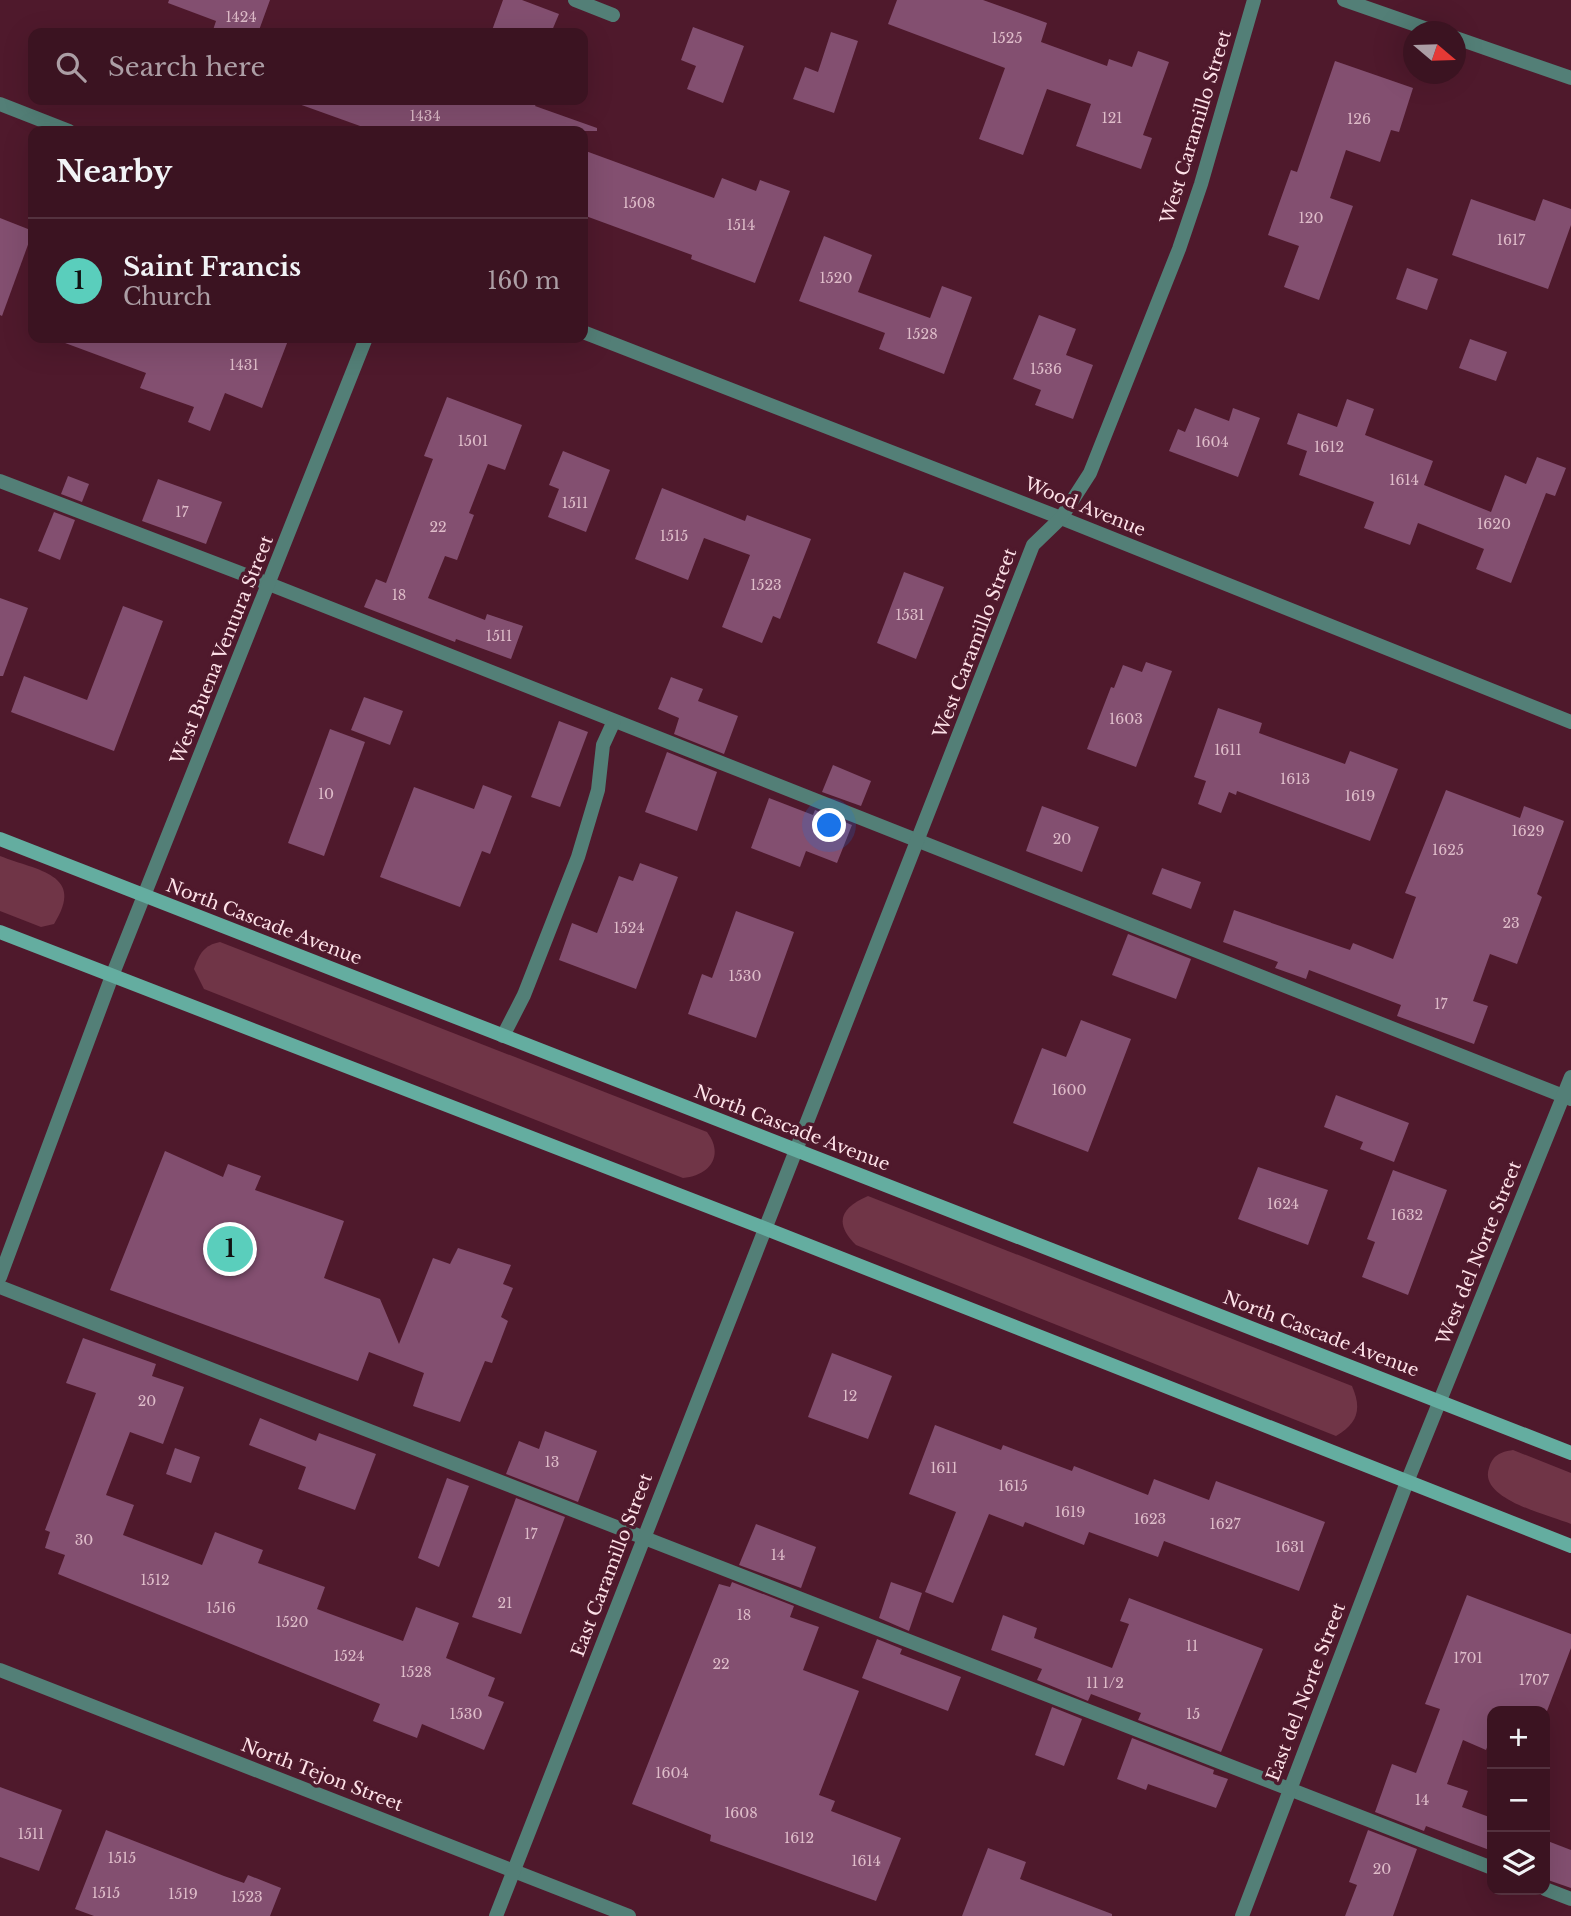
<!DOCTYPE html>
<html lang="en">
<head>
<meta charset="utf-8">
<style>
	:root { --surface:#3b1321; --page:#46202e; --text:#f1f3f6; --muted:#ac9ea5; --line:#54323f; --accent:#5acebc }
	body { margin:0; font-family:"Libre Baskerville",serif; background:var(--page); color:var(--text) }
	.controls { position:absolute; right:21px; bottom:21px; display:grid; overflow:hidden; border-radius:14px; box-shadow:0 7px 28px #0002 }
	.controls button { width:63px; height:63px; display:grid; place-items:center; padding:0; border:0; border-bottom:2px solid var(--line); background:var(--surface); color:var(--text); font:35px sans-serif }
	.compass { position:absolute; left:1403px; top:21px; width:63px; height:63px; border-radius:50%; background:var(--surface); box-shadow:0 7px 28px #0002; rotate:109deg }
	.you { position:absolute; left:830px; top:826px; width:24px; height:24px; margin:-18px; border:5px solid #fff; border-radius:50%; background:#1a73e8; box-shadow:0 0 0 10px #1a73e833 }
	.badge { display:grid; place-items:center; width:46px; height:46px; border-radius:50%; background:var(--accent); color:#111; font-size:23px; font-weight:700 }
	.pin { position:absolute; translate:-50% -50%; border:4px solid #fff; box-shadow:0 2px 7px #0006 }
	.list { margin:0; padding:0; list-style:none }
	h2 { display:flex; justify-content:space-between; align-items:center; height:91px; margin:0; padding:0 28px; font-size:30px }
	h2 small { font-size:23px; font-weight:400; color:var(--muted) }
	.list li { display:grid; grid-template-columns:46px 1fr auto; gap:21px; align-items:center; box-sizing:border-box; height:126px; padding:0 28px; border-top:2px solid var(--line) }
	.list b { display:block; font-size:26px; white-space:nowrap }
	.list p { margin:0; font-size:23px; white-space:nowrap; color:var(--muted) }
	.list em { font-size:23px; font-style:normal; color:var(--muted) }
	.icon { flex:none; width:38px; height:38px; fill:none; stroke:currentColor; stroke-width:2; stroke-linecap:round; stroke-linejoin:round }
	.map { position:relative; flex:none; width:1571px; height:1916px; overflow:hidden }
	.search { position:absolute; background:var(--surface); box-shadow:0 7px 28px #0002; left:28px; top:28px; width:560px; height:77px; display:flex; align-items:center; gap:18px; box-sizing:border-box; padding:0 24px; border-radius:14px; color:var(--muted); font-size:26px }
	.panel { position:absolute; background:var(--surface); box-shadow:0 7px 28px #0002; left:28px; top:126px; width:560px; height:217px; border-radius:14px }
	.map>svg:first-child { display:block }
	.grass { fill:#703547 }
	.building { fill:#834f70 }
	.lines { fill:none; stroke-linecap:round; stroke-linejoin:round }
	.lane { stroke:#537f77; stroke-width:14 }
	.street { stroke:#537f77; stroke-width:14 }
	.secondary { stroke:#64ada0; stroke-width:14 }
	.labels { text-anchor:middle; stroke-width:7; stroke-linejoin:round; paint-order:stroke }
	.number-label { font-size:14px; fill:#debcc9 }
	.street-label { font-size:18px; fill:#fde0e7; stroke:#4f192c }
</style>
</head>
<body>
<div class="map">
<svg width="1571" height="1916" viewBox="0 0 1571 1916">
	<rect width="100%" height="100%" fill="#4f192c"/>
	<!-- grass -->
	<g class="grass">
		<path d="M0,856C38,871 86,874 54,924L41,927L0,911Z"/>
		<path d="M220,942L707,1132C725,1156 709,1176 683,1178L204,989L194,969C199,954 204,945 220,942Z"/>
		<path d="M868,1196L1352,1386C1362,1409 1358,1423 1336,1436L856,1245C834,1223 840,1208 868,1196Z"/>
		<path d="M1513,1450L1571,1473V1524C1549,1515 1478,1499 1489,1468C1493,1455 1500,1452 1513,1450Z"/>
	</g>
	<!-- building -->
	<g class="building">
		<path d="M169,0H270L258,33H212L216,21L168,3Z"/>
		<path d="M503,0H522L559,14L551,33H491Z"/>
		<path d="M897,0H983L1047,23L1041,42L1107,66L1109,59L1132,67L1138,51L1169,62L1143,135L1152,138L1141,169L1076,146L1091,104L1047,89L1023,155L979,139L1005,68L888,24Z"/>
		<path d="M693,27L744,46L723,103L687,89L696,66L681,60Z"/>
		<path d="M831,32L858,41L834,113L793,99L805,67L818,72Z"/>
		<path d="M1335,61L1413,88L1399,132L1391,130L1380,162L1346,150L1330,198L1353,206L1319,300L1284,287L1299,246L1268,235L1291,170L1297,172Z"/>
		<path d="M296,100H538L535,106L597,128V131H374L296,103Z"/>
		<path d="M583,150L714,198L722,178L756,191L760,180L790,191L755,283L691,259L692,255L583,215Z"/>
		<path d="M1471,199L1535,221L1543,199L1571,209V225L1548,289L1452,255Z"/>
		<path d="M0,218L33,231L2,316L0,315Z"/>
		<path d="M824,236L872,255L858,292L930,318L942,286L972,297L944,374L879,349L885,333L799,301Z"/>
		<path d="M1407,268L1438,279L1427,310L1396,299Z"/>
		<path d="M1039,315L1076,329L1066,355L1093,365L1073,419L1035,405L1041,390L1013,379Z"/>
		<path d="M57,338H289L262,408L225,393L210,431L188,422L194,407L140,388L146,373L57,340Z"/>
		<path d="M1470,339L1507,352L1496,381L1459,368Z"/>
		<path d="M447,397L522,425L505,470L488,464L469,513L474,515L457,560L445,556L428,598L485,620L487,614L523,626L511,659L456,639L455,642L364,607L376,579L386,583L433,459L424,456Z"/>
		<path d="M1347,399L1374,409L1365,435L1433,461L1424,485L1491,512L1505,475L1526,484L1537,457L1566,468L1555,496L1546,493L1511,583L1476,569L1484,549L1418,523L1410,545L1364,528L1374,502L1299,475L1307,451L1287,444L1298,413L1337,427Z"/>
		<path d="M1195,408L1229,421L1233,408L1260,418L1238,477L1169,451L1178,429L1185,432Z"/>
		<path d="M563,451L610,470L586,532L548,517L559,489L549,485Z"/>
		<path d="M68,476L89,484L82,502L61,494Z"/>
		<path d="M158,479L222,502L206,544L142,521Z"/>
		<path d="M662,488L745,521L747,515L811,539L780,619L773,616L762,643L722,627L750,555L704,538L688,580L635,559Z"/>
		<path d="M54,512L75,520L60,560L38,551Z"/>
		<path d="M904,572L944,587L916,659L877,643Z"/>
		<path d="M0,598L28,608L3,676H0Z"/>
		<path d="M123,606L163,621L114,751L11,712L24,676L87,700Z"/>
		<path d="M1146,662L1172,671L1136,767L1087,749L1111,687L1114,688L1123,665L1142,672Z"/>
		<path d="M671,677L703,689L698,701L738,716L724,754L674,734L679,718L658,709Z"/>
		<path d="M364,697L403,711L390,745L351,730Z"/>
		<path d="M1218,708L1262,723L1259,733L1345,764L1350,751L1398,769L1370,841L1237,791L1236,795L1229,792L1221,813L1198,804L1206,781L1194,777Z"/>
		<path d="M559,721L588,732L560,807L531,797Z"/>
		<path d="M330,729L365,742L324,856L288,843Z"/>
		<path d="M667,752L717,772L697,831L645,812Z"/>
		<path d="M833,765L871,781L861,806L822,792Z"/>
		<path d="M483,785L512,796L490,854L482,851L460,907L380,877L414,787L474,809Z"/>
		<path d="M1446,790L1520,818L1524,806L1564,821L1537,894L1542,897L1517,964L1490,954L1473,1001L1488,1006L1474,1044L1397,1016L1401,1005L1309,970L1306,979L1275,968L1278,962L1223,942L1234,910L1350,950L1353,943L1393,959L1416,897L1405,893Z"/>
		<path d="M769,798L813,815L815,810L852,825L837,863L806,851L800,867L751,848Z"/>
		<path d="M1042,806L1099,827L1082,872L1026,851Z"/>
		<path d="M640,863L678,877L636,989L559,960L572,923L597,933L619,876L633,881Z"/>
		<path d="M1162,868L1201,882L1191,909L1152,894Z"/>
		<path d="M736,911L794,932L756,1038L688,1014L702,974L712,978Z"/>
		<path d="M1128,934L1191,959L1176,999L1112,975Z"/>
		<path d="M1081,1020L1131,1039L1088,1152L1013,1123L1042,1048L1066,1057Z"/>
		<path d="M1336,1095L1409,1123L1394,1162L1360,1149L1363,1142L1324,1127Z"/>
		<path d="M165,1151L223,1177L228,1164L261,1176L255,1190L344,1221L324,1278L380,1299L399,1344L433,1258L450,1264L458,1248L511,1265L503,1284L513,1288L501,1317L508,1321L492,1363L485,1361L460,1422L413,1406L424,1373L369,1352L358,1381L110,1290Z"/>
		<path d="M1258,1167L1328,1190L1308,1245L1238,1219Z"/>
		<path d="M1393,1170L1447,1190L1408,1295L1362,1277L1375,1242L1367,1239Z"/>
		<path d="M83,1338L156,1364L152,1376L184,1387L163,1444L130,1432L106,1495L134,1505L123,1535L202,1565L215,1532L263,1550L258,1563L325,1587L317,1609L403,1641L416,1607L459,1623L446,1658L495,1678L488,1696L504,1702L484,1750L422,1724L417,1738L373,1721L380,1704L58,1574L65,1555L45,1548L50,1532L45,1530L96,1393L66,1383Z"/>
		<path d="M832,1353L892,1376L868,1439L808,1417Z"/>
		<path d="M260,1418L316,1441L319,1433L376,1454L355,1510L298,1489L306,1467L249,1445Z"/>
		<path d="M935,1425L1001,1450L1003,1445L1072,1471L1074,1466L1148,1495L1154,1479L1209,1500L1216,1481L1325,1522L1299,1591L1164,1541L1158,1557L1089,1532L1084,1545L1025,1522L1023,1527L989,1514L953,1603L925,1592L956,1512L909,1494Z"/>
		<path d="M545,1431L597,1451L578,1502L506,1474L519,1441L539,1449Z"/>
		<path d="M175,1448L200,1457L191,1483L166,1474Z"/>
		<path d="M447,1478L469,1486L439,1567L418,1558Z"/>
		<path d="M516,1498L565,1517L521,1634L472,1617Z"/>
		<path d="M756,1524L816,1547L801,1588L739,1565Z"/>
		<path d="M732,1582L794,1606L790,1617L819,1627L803,1670L859,1691L819,1795L835,1801L831,1811L901,1838L876,1901L710,1841L711,1835L632,1804L719,1584L730,1587Z"/>
		<path d="M891,1582L922,1593L909,1631L879,1618Z"/>
		<path d="M1467,1595L1571,1634V1648L1547,1711H1492V1735L1486,1750L1463,1740L1447,1784L1468,1791L1462,1807L1492,1818V1851L1426,1826L1424,1831L1375,1812L1392,1764L1416,1773L1440,1709L1425,1704Z"/>
		<path d="M1129,1598L1263,1649L1221,1752L1138,1720L1141,1713L1091,1694L1088,1701L1037,1680L1042,1669L991,1650L1003,1615L1037,1628L1034,1638L1112,1668L1129,1624L1120,1621Z"/>
		<path d="M877,1639L902,1649L900,1654L961,1677L948,1711L862,1678Z"/>
		<path d="M1052,1707L1082,1719L1064,1766L1035,1755Z"/>
		<path d="M1132,1738L1214,1770L1213,1774L1228,1779L1216,1808L1148,1784L1146,1790L1117,1779Z"/>
		<path d="M0,1787L62,1810L39,1871L0,1857Z"/>
		<path d="M106,1830L224,1876L244,1883L248,1875L281,1888L270,1916H94L75,1909Z"/>
		<path d="M1368,1830L1417,1849L1393,1916H1345L1357,1885L1349,1882Z"/>
		<path d="M1545,1840L1571,1850V1888L1545,1879Z"/>
		<path d="M988,1848L1026,1862L1020,1879L1112,1914V1916H962Z"/>
	</g>
	<g class="lines">
		<!-- lane -->
		<g class="lane">
			<path d="M575,0L613,15"/>
			<path d="M0,481L269,584L1571,1099"/>
			<path d="M503,1036L524,995L578,857L598,790L603,745L614,721"/>
			<path d="M0,1287L1492,1868"/>
			<path d="M1545,1889L1571,1899"/>
		</g>
		<!-- street -->
		<g class="street">
			<path d="M1344,0L1436,32"/>
			<path d="M1456,38L1571,78"/>
			<path d="M0,104L69,131"/>
			<path d="M583,332L1061,518L1571,722"/>
			<path d="M0,1277L112,976L366,338"/>
			<path d="M0,1670L629,1916"/>
			<path d="M496,1916L1033,545L1061,518L1090,473L1179,249L1201,184L1254,0"/>
			<path d="M1242,1916L1407,1482L1571,1077"/>
		</g>
		<!-- secondary -->
		<g class="secondary">
			<path d="M0,839L1571,1453"/>
			<path d="M0,932L764,1228L1571,1546"/>
		</g>
	</g>
	<g class="labels">
		<!-- number labels -->
		<g class="number-label">
			<text x="241" y="22">1424</text>
			<text x="1007" y="43">1525</text>
			<text x="425" y="121">1434</text>
			<text x="1112" y="123">121</text>
			<text x="1359" y="124">126</text>
			<text x="639" y="208">1508</text>
			<text x="1311" y="223">120</text>
			<text x="741" y="230">1514</text>
			<text x="1511" y="245">1617</text>
			<text x="836" y="283">1520</text>
			<text x="922" y="339">1528</text>
			<text x="244" y="370">1431</text>
			<text x="1046" y="374">1536</text>
			<text x="473" y="446">1501</text>
			<text x="1212" y="447">1604</text>
			<text x="1329" y="452">1612</text>
			<text x="1404" y="485">1614</text>
			<text x="575" y="508">1511</text>
			<text x="182" y="517">17</text>
			<text x="1494" y="529">1620</text>
			<text x="438" y="532">22</text>
			<text x="674" y="541">1515</text>
			<text x="766" y="590">1523</text>
			<text x="399" y="600">18</text>
			<text x="910" y="620">1531</text>
			<text x="499" y="641">1511</text>
			<text x="1126" y="724">1603</text>
			<text x="1228" y="755">1611</text>
			<text x="1295" y="784">1613</text>
			<text x="326" y="799">10</text>
			<text x="1360" y="801">1619</text>
			<text x="1528" y="836">1629</text>
			<text x="1062" y="844">20</text>
			<text x="1448" y="855">1625</text>
			<text x="1511" y="928">23</text>
			<text x="629" y="933">1524</text>
			<text x="745" y="981">1530</text>
			<text x="1441" y="1009">17</text>
			<text x="1069" y="1095">1600</text>
			<text x="1283" y="1209">1624</text>
			<text x="1407" y="1220">1632</text>
			<text x="850" y="1401">12</text>
			<text x="147" y="1406">20</text>
			<text x="552" y="1467">13</text>
			<text x="944" y="1473">1611</text>
			<text x="1013" y="1491">1615</text>
			<text x="1070" y="1517">1619</text>
			<text x="1150" y="1524">1623</text>
			<text x="1225" y="1529">1627</text>
			<text x="531" y="1539">17</text>
			<text x="84" y="1545">30</text>
			<text x="1290" y="1552">1631</text>
			<text x="778" y="1560">14</text>
			<text x="155" y="1585">1512</text>
			<text x="505" y="1608">21</text>
			<text x="221" y="1613">1516</text>
			<text x="744" y="1620">18</text>
			<text x="292" y="1627">1520</text>
			<text x="1192" y="1651">11</text>
			<text x="349" y="1661">1524</text>
			<text x="1468" y="1663">1701</text>
			<text x="721" y="1669">22</text>
			<text x="416" y="1677">1528</text>
			<text x="1534" y="1685">1707</text>
			<text x="1105" y="1688">11 1/2</text>
			<text x="466" y="1719">1530</text>
			<text x="1193" y="1719">15</text>
			<text x="672" y="1778">1604</text>
			<text x="1422" y="1805">14</text>
			<text x="741" y="1818">1608</text>
			<text x="31" y="1839">1511</text>
			<text x="799" y="1843">1612</text>
			<text x="122" y="1863">1515</text>
			<text x="866" y="1866">1614</text>
			<text x="1382" y="1874">20</text>
			<text x="106" y="1898">1515</text>
			<text x="183" y="1899">1519</text>
			<text x="247" y="1902">1523</text>
		</g>
		<!-- street labels -->
		<g class="street-label">
			<text transform="translate(1196 127) rotate(-73)" y="6">West Caramillo Street</text>
			<text transform="translate(1085 507) rotate(22)" y="6">Wood Avenue</text>
			<text transform="translate(975 643) rotate(-69)" y="6">West Caramillo Street</text>
			<text transform="translate(222 650) rotate(-68)" y="6">West Buena Ventura Street</text>
			<text transform="translate(264 922) rotate(21)" y="6">North Cascade Avenue</text>
			<text transform="translate(792 1128) rotate(21)" y="6">North Cascade Avenue</text>
			<text transform="translate(1479 1253) rotate(-68)" y="6">West del Norte Street</text>
			<text transform="translate(1321 1334) rotate(21)" y="6">North Cascade Avenue</text>
			<text transform="translate(612 1565) rotate(-69)" y="6">East Caramillo Street</text>
			<text transform="translate(1306 1692) rotate(-69)" y="6">East del Norte Street</text>
			<text transform="translate(322 1775) rotate(21)" y="6">North Tejon Street</text>
		</g>
	</g>
</svg>
<div class="controls">
<button>+</button>
<button>−</button>
<button><svg class="icon" aria-label="layers" viewBox="0 0 24 24"><path d="M12 4l9 5-9 5-9-5zM3 14l9 5 9-5"/></svg></button>
</div>
<svg class="compass" viewBox="-18 -18 36 36"><path d="M0-13l5 13h-10z" fill="#e53935"/><path d="M0 13l5-13h-10z" fill="#ac9ea5"/></svg>
<div class="you"></div>
<div class="pin badge" style="left:230px;top:1249px">1</div>
<div class="search"><svg class="icon" aria-label="search" viewBox="0 0 24 24"><circle cx="10" cy="10" r="6"/><path d="M15 15l6 6"/></svg>Search here</div>
<section class="panel">
<h2>Nearby<small></small></h2>
<ul class="list">
<li><span class="badge">1</span><div><b>Saint Francis</b><p>Church</p></div><em>160 m</em></li>
</ul>
</section>
</div>
</body>
</html>
